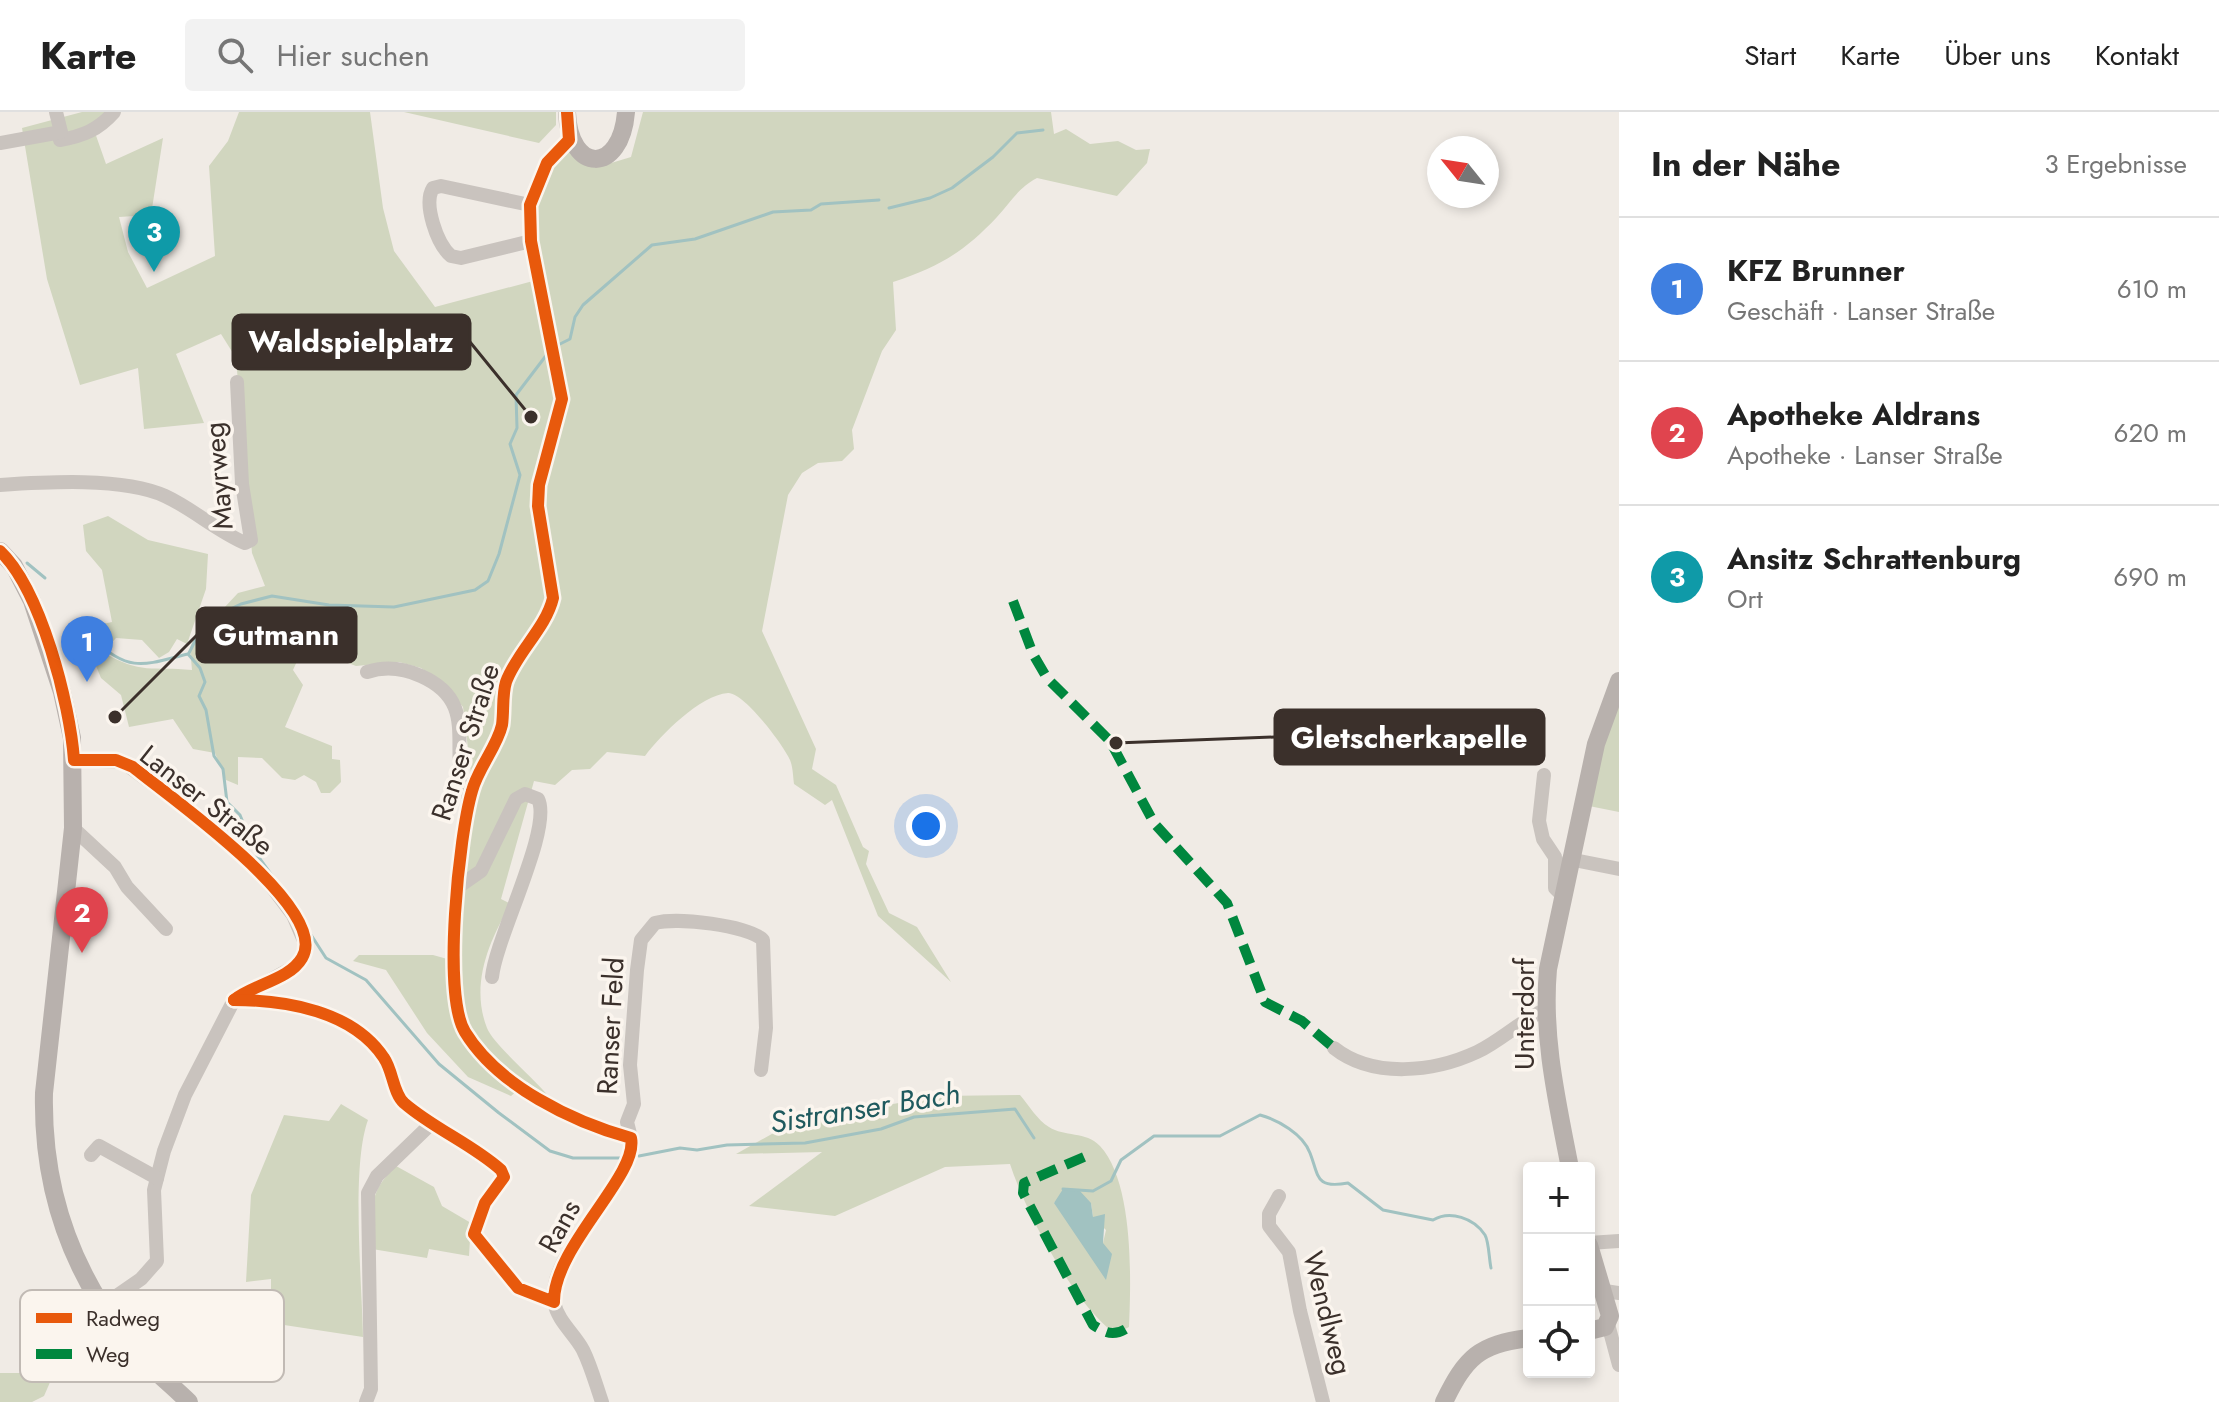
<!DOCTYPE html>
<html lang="de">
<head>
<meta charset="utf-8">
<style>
	:root { --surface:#fff; --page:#f2f2f2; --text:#222; --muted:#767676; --line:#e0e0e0; --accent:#db2777 }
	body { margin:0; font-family:Jost,sans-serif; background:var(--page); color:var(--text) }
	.controls { position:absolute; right:24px; bottom:24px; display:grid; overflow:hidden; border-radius:8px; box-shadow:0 4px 12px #0003 }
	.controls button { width:72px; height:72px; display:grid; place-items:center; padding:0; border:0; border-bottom:2px solid var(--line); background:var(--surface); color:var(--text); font:40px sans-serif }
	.compass { position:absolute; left:1427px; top:24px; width:72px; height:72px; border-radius:50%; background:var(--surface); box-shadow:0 4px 12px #0003; rotate:300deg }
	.you { position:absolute; left:926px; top:714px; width:28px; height:28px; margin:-20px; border:6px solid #fff; border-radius:50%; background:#1a73e8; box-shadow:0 0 0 12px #1a73e833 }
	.badge { display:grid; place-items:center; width:52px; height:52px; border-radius:50%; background:var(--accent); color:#fff; font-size:26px; font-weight:700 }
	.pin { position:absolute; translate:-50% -66px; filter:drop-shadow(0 2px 4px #0008) }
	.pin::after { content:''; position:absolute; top:42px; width:28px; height:24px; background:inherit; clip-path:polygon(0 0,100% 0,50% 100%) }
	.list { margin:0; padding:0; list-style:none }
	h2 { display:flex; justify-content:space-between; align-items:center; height:104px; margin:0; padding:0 32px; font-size:34px }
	h2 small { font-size:26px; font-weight:400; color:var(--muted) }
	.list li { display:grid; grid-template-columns:52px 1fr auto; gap:24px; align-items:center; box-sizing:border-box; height:144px; padding:0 32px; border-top:2px solid var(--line) }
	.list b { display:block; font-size:30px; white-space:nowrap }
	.list p { margin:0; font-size:26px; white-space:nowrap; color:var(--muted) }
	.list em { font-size:26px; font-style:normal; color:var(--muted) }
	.icon { flex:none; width:44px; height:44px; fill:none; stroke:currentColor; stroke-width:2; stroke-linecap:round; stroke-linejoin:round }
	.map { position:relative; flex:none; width:1619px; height:1290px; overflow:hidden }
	header { display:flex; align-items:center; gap:48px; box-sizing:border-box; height:112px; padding:0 40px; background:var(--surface); border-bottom:2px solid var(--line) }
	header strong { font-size:38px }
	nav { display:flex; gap:44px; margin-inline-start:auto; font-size:28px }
	.search { width:560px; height:72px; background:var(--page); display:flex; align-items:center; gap:20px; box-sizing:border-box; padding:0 28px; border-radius:8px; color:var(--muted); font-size:30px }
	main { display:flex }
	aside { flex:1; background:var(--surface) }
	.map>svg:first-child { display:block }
	.green { fill:#d1d6bf; fill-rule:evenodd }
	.water { fill:#a1c2c1 }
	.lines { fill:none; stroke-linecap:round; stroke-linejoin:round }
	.stream { stroke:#a1c2c1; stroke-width:3 }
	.minor { stroke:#c9c3be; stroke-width:14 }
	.major { stroke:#b8b1ad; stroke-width:18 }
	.quiet { stroke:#00873e; stroke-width:10; stroke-dasharray:20 10; stroke-linecap:butt }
	.cycleway-casing { stroke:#fbf5ee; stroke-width:17 }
	.cycleway { stroke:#e8590c; stroke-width:12 }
	.labels { text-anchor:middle; stroke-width:7; stroke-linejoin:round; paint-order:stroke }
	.street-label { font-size:28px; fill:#3b302b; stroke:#fbf5ee }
	.water-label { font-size:30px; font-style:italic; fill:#1f5a5e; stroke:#fbf5ee }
	.key { fill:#fbf5ee; stroke:#c1bab4; stroke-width:2 }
	.key-label { font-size:22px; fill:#3b302b }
	.leader { fill:none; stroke:#3b302b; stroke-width:3 }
	.callout-dot { fill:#3b302b; stroke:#fbf5ee; stroke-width:3 }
	.callout { fill:#3b302b; stroke:#3b302b; stroke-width:3 }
	.callout-label { font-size:30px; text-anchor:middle; font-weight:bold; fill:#fff }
</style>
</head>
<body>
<header>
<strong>Karte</strong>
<div class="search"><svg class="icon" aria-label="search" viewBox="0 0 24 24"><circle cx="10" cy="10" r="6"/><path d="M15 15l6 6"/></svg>Hier suchen</div>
<nav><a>Start</a><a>Karte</a><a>Über uns</a><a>Kontakt</a></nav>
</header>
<main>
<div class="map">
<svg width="1619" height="1290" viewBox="0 0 1619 1290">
	<rect width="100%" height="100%" fill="#f0ebe5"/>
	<!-- green -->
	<g class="green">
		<path d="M82,0H109L93,15L106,52L163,26L151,103L119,105L128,140L147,176L215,144L209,54L228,29L239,0H370L383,96L394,139L435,195L533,169C530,122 527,70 568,38L598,55L631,45L643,0H1051L1054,22L1066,17L1090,32L1118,29L1136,38L1150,37L1147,51L1117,84L1037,66C1018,76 1011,90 997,105C964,140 939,155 893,170L896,218L882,239L852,318L854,337L842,349L818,351L802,361L788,383L762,519L816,637L812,657L836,673L863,735L869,739L866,752L889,801L917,815L951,870L878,804L832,688L825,693L794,672C793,665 793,655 790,648C784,634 744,580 728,581C700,583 661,623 645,644L607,640L590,657L572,658L555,673L534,669L501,787L511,792C489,828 470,873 487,916C493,932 535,967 549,985L527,970L511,984L468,965L427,921L386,858L353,849L359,843H433L458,850L459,783L475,694L463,595L443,571L421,556L399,550L356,554L304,534L293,558L303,573L285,615L332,634V647L340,648L341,670L330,681H321L316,670L304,663L295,668L282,666L262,646L238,645V673L226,668L215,641L193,637L173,607L129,615L121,583L101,566L89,537L94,514L112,510L102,458L86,439L83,413L108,404L148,428L208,442L206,477L187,532L177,527L169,540L159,546L142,528L116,526L103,540C141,563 152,554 192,558L190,536L202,503L223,497L238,481L265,474L252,441L236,246L221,222L176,242L204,311L144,317L138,256L80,273L47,167L22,16Z"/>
		<path d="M404,0H556V13L539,31Z"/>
		<path d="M1619,585V700L1589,694L1606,617Z"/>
		<path d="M1020,983C1028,992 1038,1009 1049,1015C1064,1025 1086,1019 1100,1034C1134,1071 1131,1168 1129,1215L1115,1222C1072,1189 1027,1103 1010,1052L945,1055L835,1104L749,1094L822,1040L736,1042L795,1009L939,984ZM1054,1090L1091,1091L1093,1105L1106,1118L1103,1131L1071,1112Z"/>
		<path d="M341,992L368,1008C351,1054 362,1172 363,1225L271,1211V1167L246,1170L251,1083L284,1003L329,1009Z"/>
		<path d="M396,1054L434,1075L442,1094L471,1111L469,1144L429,1137L427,1146L372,1137C372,1099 367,1081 396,1054Z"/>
		<path d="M0,1261H54L44,1284L32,1290H0Z"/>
	</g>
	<!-- water -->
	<path class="water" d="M1063,1077L1079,1078L1091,1091L1093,1105L1105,1102L1103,1131L1112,1142L1106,1168L1054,1091Z"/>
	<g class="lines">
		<!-- stream -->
		<g class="stream">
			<path d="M889,96L930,86L952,76L993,45L1017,21L1043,18"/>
			<path d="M558,233L570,227L575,205L583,193L652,133L695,127L773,100L811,98L821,92L879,88"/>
			<path d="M27,451L45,466"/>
			<path d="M95,528C129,562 147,552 188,542L200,556L205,570L199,584L206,598L214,644L223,657L227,690L240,703L255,740L278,772"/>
			<path d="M189,541L205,509L241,492L272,484L329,493L394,495L475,478L488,469L499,442L520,363L510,332L517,316L516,283L548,241"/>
			<path d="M304,812L326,846L366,868L439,952L499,1001L550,1039L573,1046H623"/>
			<path d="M639,1044L680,1036L697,1038L727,1033L805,1031L881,1017L914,1005L1015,997L1034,1026"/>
			<path d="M1063,1077L1093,1079L1111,1069L1121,1048L1154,1024H1220L1260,1003C1278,1008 1303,1022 1310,1041C1319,1064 1315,1077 1348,1071L1383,1098L1433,1108C1450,1098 1474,1106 1485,1123C1489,1130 1489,1147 1491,1156"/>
		</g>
		<!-- minor -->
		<g class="minor">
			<path d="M60,28C83,24 98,18 114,0"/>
			<path d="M569,28L547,51L530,93L531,129L562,287L539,373L538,394L553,486C546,516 517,540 506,570C502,583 504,599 502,613C497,635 478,656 472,679C459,723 442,882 465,920C498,974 573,1010 631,1026C640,1068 546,1139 554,1190C558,1210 574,1221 583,1238C591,1254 596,1273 602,1290"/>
			<path d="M0,31L61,20L56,0"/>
			<path d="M530,93L441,74L433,76C423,92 437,132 451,144L461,146L531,129"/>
			<path d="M0,373C46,370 123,365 165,384C193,397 217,419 245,431L251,428L242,372L237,270"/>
			<path d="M367,560C385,554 403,556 421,564C484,592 444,643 469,688"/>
			<path d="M74,648L123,650L200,707L257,755L293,803L305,831L304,844L294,855L234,888L185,983L164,1039L154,1078L157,1149L141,1167L102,1194"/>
			<path d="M1544,663L1539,709L1543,727L1555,745V776L1561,782"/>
			<path d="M73,716L115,755L127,775L166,817"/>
			<path d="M1569,747L1619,757"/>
			<path d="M458,775L481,759L516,687L525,682L538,687C553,716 496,825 492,865"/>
			<path d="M1334,936C1373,967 1434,960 1477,940C1502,928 1521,908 1547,897"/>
			<path d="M385,948L400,988L501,1058L504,1065L485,1091L474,1122L518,1176L554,1190"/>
			<path d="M631,1026L627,1010L634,992L630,953L637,858L641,828L655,811C677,805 747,813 763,828L766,916L761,958"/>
			<path d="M91,1043L99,1034L157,1066"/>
			<path d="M1279,1084L1269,1102V1114L1289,1140L1300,1199L1323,1290"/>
			<path d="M1589,1131L1619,1129"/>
			<path d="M1605,1179L1619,1181"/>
			<path d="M1608,1212L1619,1253"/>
			<path d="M366,1290L371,1277L368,1081L377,1064L431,1012"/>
		</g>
		<!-- major -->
		<g class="major">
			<path d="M567,0C569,62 621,63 626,0"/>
			<path d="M0,439L14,454L32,489L62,580L72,626L73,716L44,981C42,1071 68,1153 124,1225C142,1249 167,1269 189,1290"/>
			<path d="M1570,1056C1557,989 1542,925 1548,857L1596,632L1619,569"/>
			<path d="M1589,1133L1610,1204L1605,1215L1589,1219"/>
			<path d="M1444,1290C1466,1245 1479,1232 1529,1226"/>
		</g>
		<!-- quiet -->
		<g class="quiet">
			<path d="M1013,489L1033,542L1047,566L1110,629L1154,711L1227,791L1265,890L1302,909L1334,936"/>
			<path d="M1084,1045L1024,1071L1023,1081L1093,1213C1108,1222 1114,1225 1129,1215"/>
		</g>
		<!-- cycleway casing -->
		<g class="cycleway-casing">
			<g id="cycleway">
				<path d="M0,439C41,478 70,592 74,648H116L133,655C165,682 332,797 302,846C289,868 254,872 234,888"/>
				<path d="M234,888C286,888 353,899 384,946C393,959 393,981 404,991C434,1017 472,1032 501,1058L504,1065L485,1091L474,1122L518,1176L554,1190C553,1135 639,1063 631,1026C573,1010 498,974 465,920C442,882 459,723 472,679C478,656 497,635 502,613C504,599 502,583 506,570C517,540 546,516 553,486L538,394L539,373L562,287L531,129L530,93L547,51L569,28L567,0"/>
			</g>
		</g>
		<!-- cycleway -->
		<use href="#cycleway" class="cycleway"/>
	</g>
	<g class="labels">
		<!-- street labels -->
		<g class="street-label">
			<text transform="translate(218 364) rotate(-95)" y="10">Mayrweg</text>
			<text transform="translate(465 630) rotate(-72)" y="10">Ranser Straße</text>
			<text transform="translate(207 688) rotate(38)" y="10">Lanser Straße</text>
			<text transform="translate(1524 902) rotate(-90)" y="10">Unterdorf</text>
			<text transform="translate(610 914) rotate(-87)" y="10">Ranser Feld</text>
			<text transform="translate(559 1114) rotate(-61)" y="10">Rans</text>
			<text transform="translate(1328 1201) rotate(76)" y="10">Wendlweg</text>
		</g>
		<!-- water labels -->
		<g class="water-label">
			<text transform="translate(865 996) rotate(-9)" y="10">Sistranser Bach</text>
		</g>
	</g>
	<!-- legend -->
	<rect x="20" y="1178" width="264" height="92" rx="12" class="key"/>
	<rect x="36" y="1201" width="36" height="10" fill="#e8590c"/>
	<rect x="36" y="1237" width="36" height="10" fill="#00873e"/>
	<g class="key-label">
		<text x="86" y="1214">Radweg</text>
		<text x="86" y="1250">Weg</text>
	</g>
	<!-- callouts -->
	<path class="leader" d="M531 305L470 230M115 605L197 523M1116 631L1275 625"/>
	<g class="callout-dot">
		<circle cx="531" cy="305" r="8"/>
		<circle cx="115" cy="605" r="8"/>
		<circle cx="1116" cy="631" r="8"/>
	</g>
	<g class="callout">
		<rect x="233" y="203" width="237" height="54" rx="8"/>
		<rect x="197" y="496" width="159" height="54" rx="8"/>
		<rect x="1275" y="598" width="269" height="54" rx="8"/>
	</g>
	<g class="callout-label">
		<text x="351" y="240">Waldspielplatz</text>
		<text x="276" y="533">Gutmann</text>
		<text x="1409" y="636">Gletscherkapelle</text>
	</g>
</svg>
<div class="controls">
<button>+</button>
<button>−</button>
<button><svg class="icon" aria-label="locate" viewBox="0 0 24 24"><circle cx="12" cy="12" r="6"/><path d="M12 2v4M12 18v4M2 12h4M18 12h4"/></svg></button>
</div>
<svg class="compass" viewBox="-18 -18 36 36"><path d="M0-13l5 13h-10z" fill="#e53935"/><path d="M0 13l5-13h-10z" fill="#767676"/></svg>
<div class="you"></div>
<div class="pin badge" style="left:87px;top:570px;background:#3f7fe0">1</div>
<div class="pin badge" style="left:82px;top:841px;background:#e0444e">2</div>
<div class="pin badge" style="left:154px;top:160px;background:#0f9aa8">3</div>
</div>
<aside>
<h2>In der Nähe<small>3 Ergebnisse</small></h2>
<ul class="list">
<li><span class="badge" style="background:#3f7fe0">1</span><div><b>KFZ Brunner</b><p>Geschäft · Lanser Straße</p></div><em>610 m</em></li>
<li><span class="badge" style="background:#e0444e">2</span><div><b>Apotheke Aldrans</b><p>Apotheke · Lanser Straße</p></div><em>620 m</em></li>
<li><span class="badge" style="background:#0f9aa8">3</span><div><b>Ansitz Schrattenburg</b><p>Ort</p></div><em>690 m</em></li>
</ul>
</aside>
</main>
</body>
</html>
